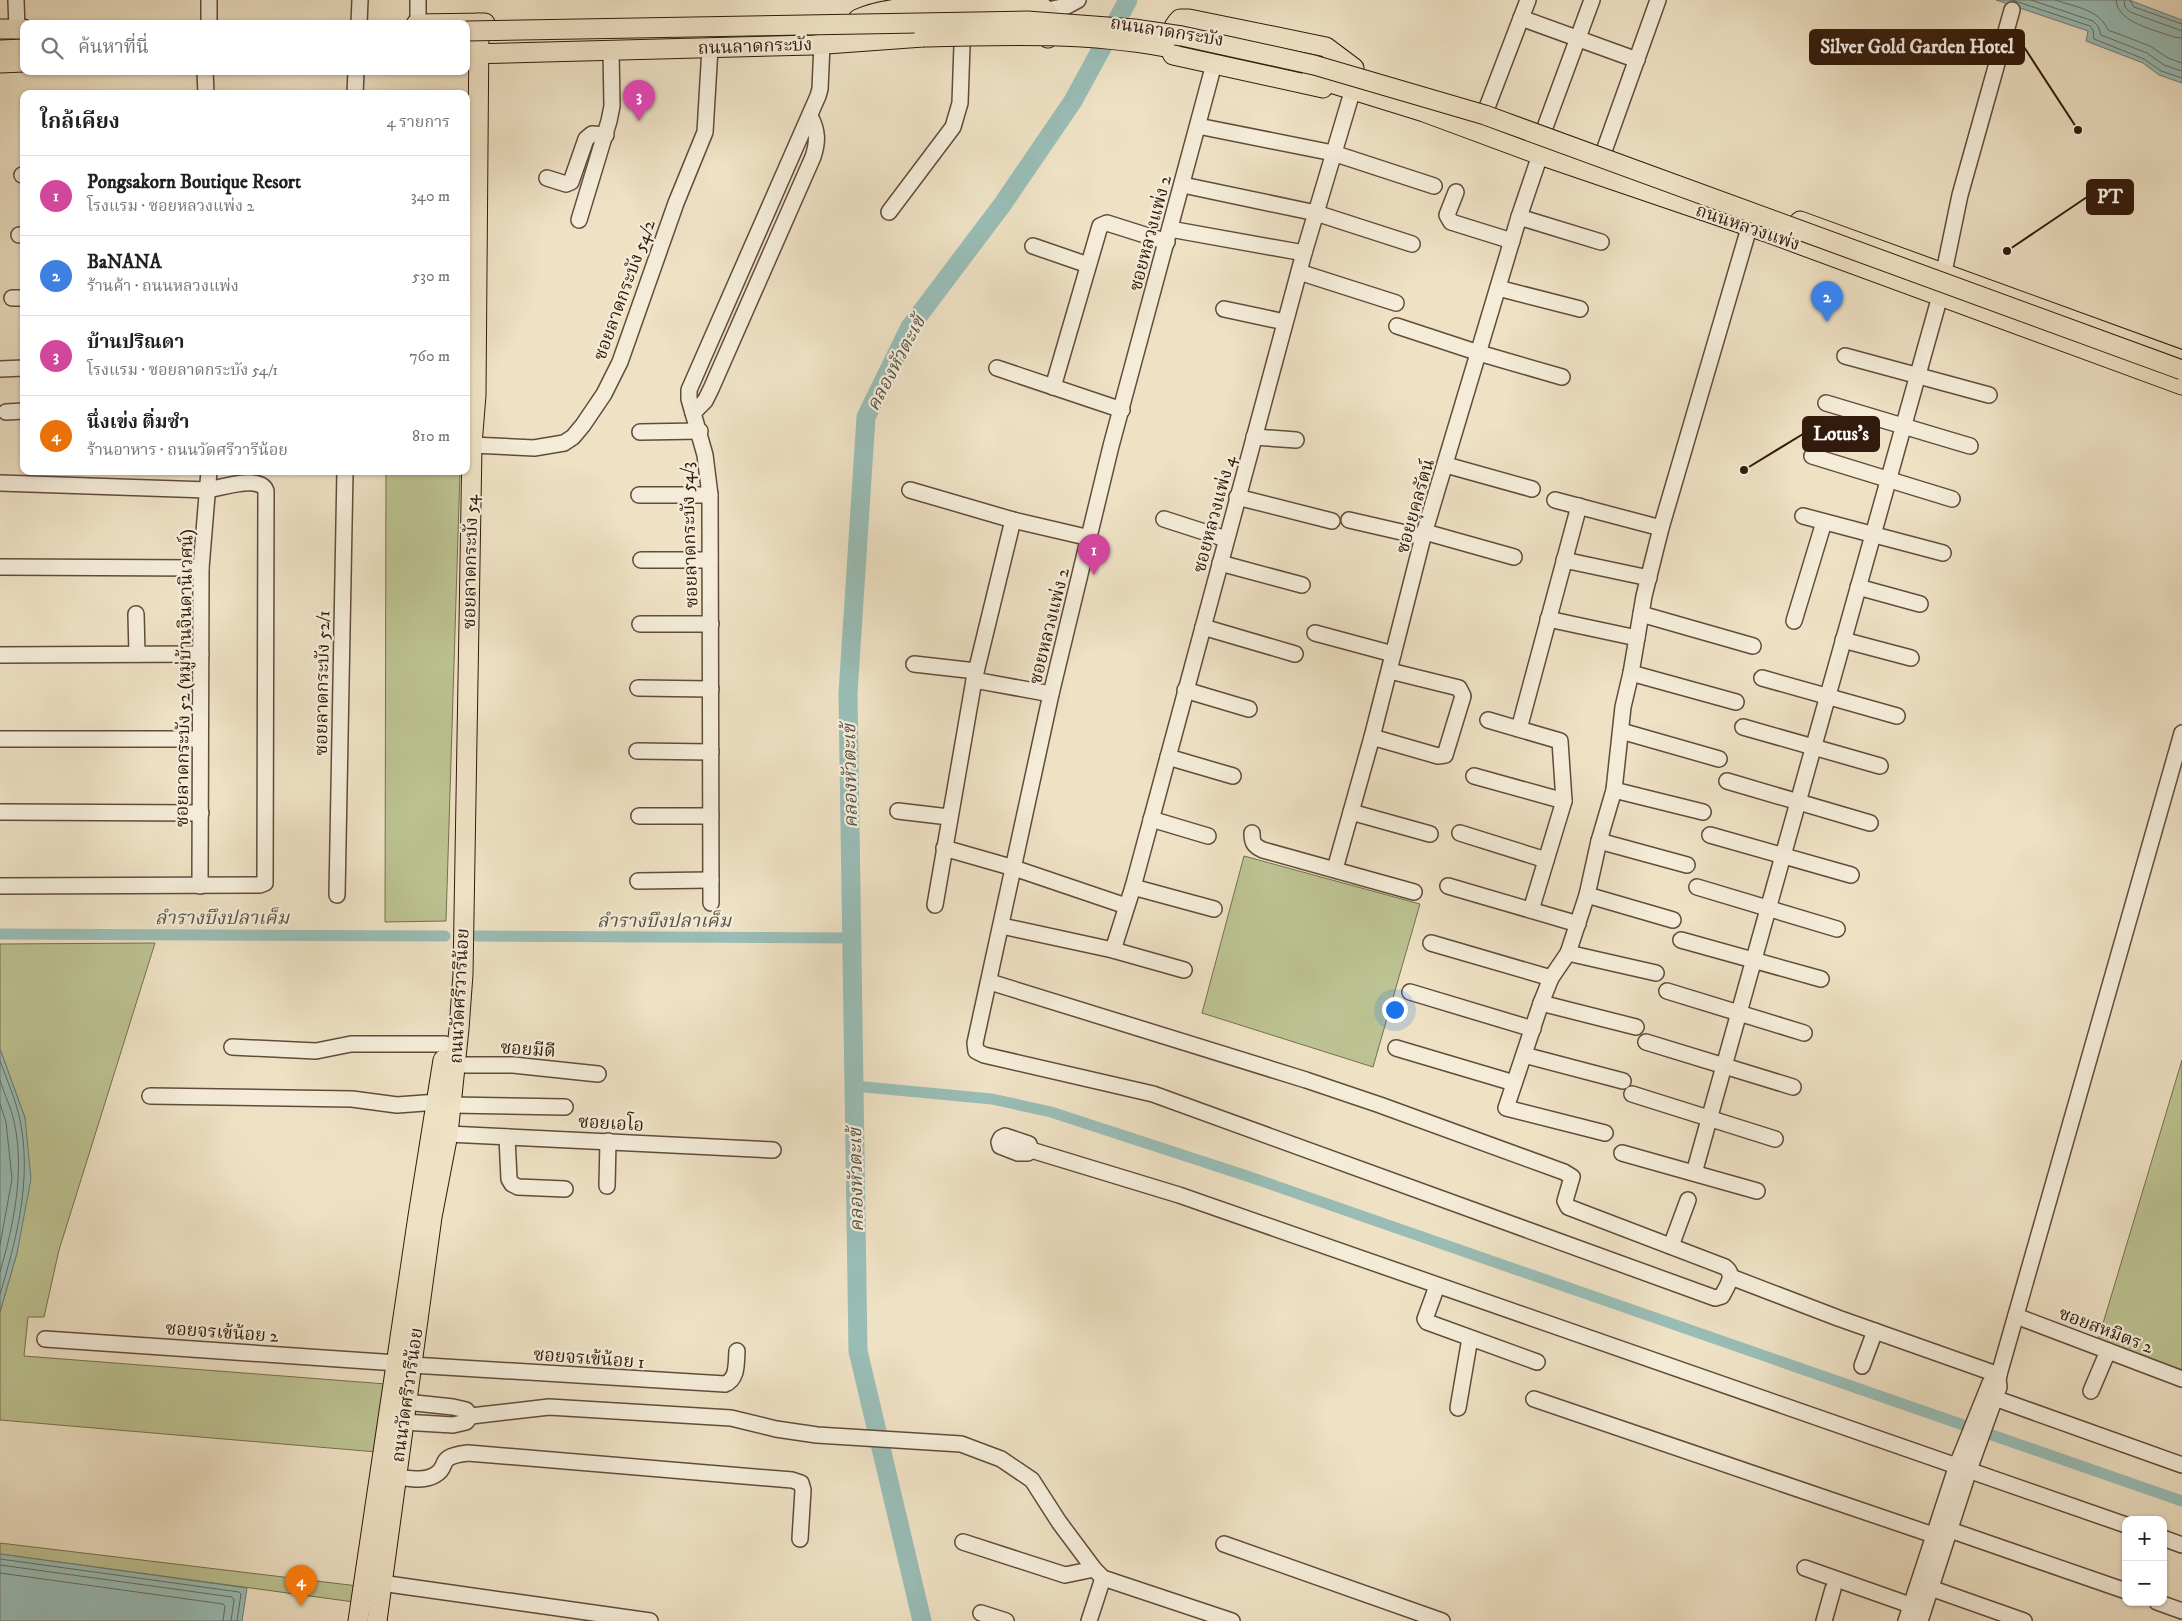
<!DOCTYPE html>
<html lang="th">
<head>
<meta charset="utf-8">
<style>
	:root { --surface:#fff; --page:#f2f2f2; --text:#202124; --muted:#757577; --line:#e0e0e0; --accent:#ea580c }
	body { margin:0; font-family:"IM FELL DW Pica","Noto Serif Thai",serif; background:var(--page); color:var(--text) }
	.controls { position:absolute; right:15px; bottom:15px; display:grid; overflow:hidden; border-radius:10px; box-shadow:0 1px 4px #0004 }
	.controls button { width:45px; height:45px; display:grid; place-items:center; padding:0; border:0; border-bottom:1px solid var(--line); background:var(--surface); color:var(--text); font:25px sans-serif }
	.you { position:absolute; left:1394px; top:1009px; width:18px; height:18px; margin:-12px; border:4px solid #fff; border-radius:50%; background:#1a73e8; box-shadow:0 0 0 8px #1a73e833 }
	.badge { display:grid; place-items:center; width:32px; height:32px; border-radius:50%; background:var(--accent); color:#fff; font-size:16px; font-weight:700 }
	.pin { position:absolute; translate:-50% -41px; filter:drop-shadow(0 1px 2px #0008) }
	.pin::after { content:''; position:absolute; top:26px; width:18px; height:15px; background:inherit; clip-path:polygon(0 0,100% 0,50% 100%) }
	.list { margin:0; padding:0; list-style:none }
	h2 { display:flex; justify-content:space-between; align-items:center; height:65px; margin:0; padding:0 20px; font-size:21px }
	h2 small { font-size:16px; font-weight:400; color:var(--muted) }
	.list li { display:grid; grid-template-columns:32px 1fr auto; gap:15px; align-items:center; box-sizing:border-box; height:80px; padding:0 20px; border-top:1px solid var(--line) }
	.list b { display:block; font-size:19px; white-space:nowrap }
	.list p { margin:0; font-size:16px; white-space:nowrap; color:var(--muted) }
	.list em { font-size:16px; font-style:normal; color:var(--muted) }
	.icon { flex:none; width:28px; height:28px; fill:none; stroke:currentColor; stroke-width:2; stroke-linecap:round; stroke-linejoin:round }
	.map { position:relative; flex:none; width:2182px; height:1621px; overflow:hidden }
	.search { position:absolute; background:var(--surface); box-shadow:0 1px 4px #0004; left:20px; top:20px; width:450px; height:55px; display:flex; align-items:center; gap:12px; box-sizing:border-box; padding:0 18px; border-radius:10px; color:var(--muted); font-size:19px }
	.panel { position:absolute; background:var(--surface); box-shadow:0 1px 4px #0004; left:20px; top:90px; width:450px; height:385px; border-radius:10px }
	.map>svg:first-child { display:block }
	.green { fill:#bcc291; stroke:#776e4e }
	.water { fill:#99bdb6; stroke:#707c72 }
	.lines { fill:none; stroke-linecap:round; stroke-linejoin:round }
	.shore { stroke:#666c61; stroke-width:1 }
	.canal { stroke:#99bdb6; stroke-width:11 }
	.river { stroke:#99bdb6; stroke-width:19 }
	.minor-casing { stroke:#614c3a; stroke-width:18 }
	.major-casing { stroke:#321a0c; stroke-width:21 }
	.minor { stroke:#f4ecd9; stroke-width:15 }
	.major { stroke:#eee1c4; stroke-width:19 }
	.major-bridge-casing { stroke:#321a0c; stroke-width:21; stroke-linecap:butt }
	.major-bridge { stroke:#eee1c4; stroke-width:19 }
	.labels { text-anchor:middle; stroke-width:4.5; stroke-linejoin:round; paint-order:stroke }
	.street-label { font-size:18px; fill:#321a0c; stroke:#f4ecd9 }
	.water-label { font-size:19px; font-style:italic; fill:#565348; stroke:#f4ecd9 }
	.leader { fill:none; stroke:#321a0c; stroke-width:2 }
	.callout-dot { fill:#321a0c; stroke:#f4ecd9; stroke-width:2 }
	.callout { fill:#321a0c; stroke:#321a0c; stroke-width:2 }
	.callout-label { font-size:19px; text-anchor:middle; font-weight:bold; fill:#fff }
</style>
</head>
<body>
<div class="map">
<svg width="2182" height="1621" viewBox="0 0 2182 1621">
	<rect width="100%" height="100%" fill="#eee1c4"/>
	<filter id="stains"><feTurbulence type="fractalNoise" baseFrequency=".004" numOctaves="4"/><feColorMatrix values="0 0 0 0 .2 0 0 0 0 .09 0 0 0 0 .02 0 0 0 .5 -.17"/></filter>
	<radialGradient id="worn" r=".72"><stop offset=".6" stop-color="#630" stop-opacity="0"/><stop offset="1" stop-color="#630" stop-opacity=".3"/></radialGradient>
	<!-- green -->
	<g class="green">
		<path d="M386,471H460L446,921L385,922Z"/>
		<path d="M1244,856L1420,904L1373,1067L1202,1013Z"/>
		<path d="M155,943L59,1250L44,1317H28L24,1356L386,1384L377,1452L0,1420V1312L17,1253L25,1118L0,1049V944Z"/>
		<path d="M2182,1060V1373L2098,1340Z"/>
		<path d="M0,1543L358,1586L354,1602L0,1554Z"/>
	</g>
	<!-- water -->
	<g class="water">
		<path d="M1996,0H2129L2182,20V83L2159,75L2143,63L2086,41L2088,31Z"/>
		<path d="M0,1049L25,1118L31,1179L17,1253L0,1312Z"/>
		<path d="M0,1554L247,1588L242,1621H0Z"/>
	</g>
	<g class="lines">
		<!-- shore -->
		<g class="shore">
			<path d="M2012,0L2090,26L2093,30L2094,39L2144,59L2161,71L2182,78"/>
			<path d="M2031,0L2093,21L2098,26L2101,35L2147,53L2164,65L2182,71"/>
			<path d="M2055,0C2075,7 2099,9 2108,30L2150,46L2168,58L2182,63"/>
			<path d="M2116,0C2117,23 2156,30 2174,37L2182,38"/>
			<path d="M2124,0L2125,7L2130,12L2182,31"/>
			<path d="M2130,0L2134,7L2182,24"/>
			<path d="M0,1061C7,1080 16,1100 20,1120C32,1179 17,1238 0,1294"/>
			<path d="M0,1080C4,1094 11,1107 14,1121C25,1171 14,1224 0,1272"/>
			<path d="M0,1104L6,1122L12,1179L0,1245"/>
			<path d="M0,1559L239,1592L241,1594L237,1621"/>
			<path d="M0,1565L232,1597L234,1600L231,1621"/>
			<path d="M0,1573L223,1604L225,1606L223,1621"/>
		</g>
		<!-- canal -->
		<g class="canal">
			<path d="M0,934L445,936"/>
			<path d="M477,936L851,938"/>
			<path d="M854,1086L992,1099L1051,1112L1247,1176L2182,1501"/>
		</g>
		<!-- river -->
		<path class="river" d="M922,1621L858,1351L848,693L866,417L910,327L1002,205L1073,101L1128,0"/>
		<!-- minor casing -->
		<g class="minor-casing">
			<g id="minor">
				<path d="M16,0L17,29"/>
				<path d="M418,0V24"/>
				<path d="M1048,10L1067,6L1078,0"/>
				<path d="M1521,18L1637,60"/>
				<path d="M209,24V0"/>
				<path d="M359,24L360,0"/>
				<path d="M205,71L206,94"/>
				<path d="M355,94L356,71"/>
				<path d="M1486,110L1528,0"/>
				<path d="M1198,126L1333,153L1434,186"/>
				<path d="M1544,130L1592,0"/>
				<path d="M1604,151L1658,0"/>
				<path d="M22,175H24"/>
				<path d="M547,178L566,184L571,182L586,139L592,134L606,135"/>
				<path d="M1183,185L1316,213L1412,244"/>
				<path d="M1456,192L1447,215L1451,222L1512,241"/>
				<path d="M889,212L953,127L960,103L962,45"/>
				<path d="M1519,217L1601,242"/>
				<path d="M579,220L609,121L612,106L611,51"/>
				<path d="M1170,229L1304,253"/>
				<path d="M19,235H24"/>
				<path d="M1033,246L1088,265"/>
				<path d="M1299,272L1396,303"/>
				<path d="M1944,272L1960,195L2012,10"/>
				<path d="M1498,288L1580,309"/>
				<path d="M12,298H24"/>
				<path d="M1224,309L1285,322"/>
				<path d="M1397,326L1479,353L1562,377"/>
				<path d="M1845,356L1989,395"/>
				<path d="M997,368L1122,410"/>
				<path d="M0,369L24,368"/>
				<path d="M1053,387L1100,226L1107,223L1167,242"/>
				<path d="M1826,403L1970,446"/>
				<path d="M6,412L24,411"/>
				<path d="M693,413L705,401L711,389L813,157C818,142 818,131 810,116"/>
				<path d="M640,432L700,431"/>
				<path d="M1254,437L1296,440"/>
				<path d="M472,445L534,448L564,443L573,437L583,425L604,394L620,362L676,203L705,132L710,48"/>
				<path d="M1812,456L1952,499"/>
				<path d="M1446,465L1532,489"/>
				<path d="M0,483L208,490C222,487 261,475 266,491L265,883L260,885L0,886"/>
				<path d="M910,490L1013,520L1090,538"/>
				<path d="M639,495H710"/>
				<path d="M1237,497L1332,521"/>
				<path d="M1555,500L1661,528"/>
				<path d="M1803,516L1943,553"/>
				<path d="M1164,519L1226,539"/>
				<path d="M1349,520L1423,537"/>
				<path d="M1425,532L1514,557"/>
				<path d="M641,560H710"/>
				<path d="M1564,560L1649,578"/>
				<path d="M1220,563L1302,585"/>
				<path d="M0,567L201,568"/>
				<path d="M1858,587L1920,604"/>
				<path d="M136,614L137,654"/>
				<path d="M1641,614L1753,646"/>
				<path d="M1548,619L1637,638"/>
				<path d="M1794,621L1824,522"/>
				<path d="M640,624H711"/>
				<path d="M1203,627L1295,654"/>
				<path d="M1315,633L1393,654"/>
				<path d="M1843,640L1911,658"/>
				<path d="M0,655L201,654"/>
				<path d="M914,664L976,671"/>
				<path d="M1631,673L1736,702"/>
				<path d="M1762,678L1897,716"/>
				<path d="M974,680L1051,694"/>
				<path d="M638,688L711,689"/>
				<path d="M1185,690L1249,709"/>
				<path d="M1488,720L1560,741L1564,801L1531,910"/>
				<path d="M1743,727L1880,766"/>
				<path d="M1519,729L1579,506"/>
				<path d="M1621,731L1719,759"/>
				<path d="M1372,737L1438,756L1445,755L1463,696L1459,688L1390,671"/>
				<path d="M0,739H200"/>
				<path d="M637,751L711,752"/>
				<path d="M1168,757L1233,776"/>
				<path d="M1474,776L1564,801"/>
				<path d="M1727,781L1870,823"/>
				<path d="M1614,790L1703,812"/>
				<path d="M898,811L949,817"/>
				<path d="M0,812L201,813"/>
				<path d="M1351,812L1430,834"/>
				<path d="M639,816H711"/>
				<path d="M1151,819L1208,836"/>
				<path d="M1252,833C1252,843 1254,846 1263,850L1414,892"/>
				<path d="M1460,833L1546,860"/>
				<path d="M1710,835L1851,875"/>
				<path d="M1599,841L1687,865"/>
				<path d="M944,848L1014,868L1126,906"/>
				<path d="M1335,869L1372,737L1423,537L1519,217L1540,155"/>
				<path d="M638,881L711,880"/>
				<path d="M200,886L201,568L209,471"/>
				<path d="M1448,886L1578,924"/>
				<path d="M1133,887L1214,909"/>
				<path d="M1697,887L1837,929"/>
				<path d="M337,895L345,471"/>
				<path d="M1587,895L1673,920"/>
				<path d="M711,903L710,495L705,455L689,399V390L818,96L820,89L822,44"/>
				<path d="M935,905L974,680L1013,520"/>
				<path d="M1002,926L1113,950L1184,970"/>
				<path d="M1681,940L1821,979"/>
				<path d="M1431,943L1551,978"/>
				<path d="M1113,950L1133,887L1304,253L1353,89"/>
				<path d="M1568,953L1656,973"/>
				<path d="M990,982L1306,1080L1380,1105L1564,1172L1572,1177L1565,1201L1568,1207L1725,1267C1736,1275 1727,1286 1722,1296L1715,1298L1153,1094L984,1055L976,1051L975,1043L1051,694L1111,446L1214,64"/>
				<path d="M1667,991L1804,1033"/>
				<path d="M1410,992L1533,1029"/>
				<path d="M1541,1003L1636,1027"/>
				<path d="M1646,1042L1793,1087"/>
				<path d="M232,1047L316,1051L351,1044H445"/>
				<path d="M1396,1048L1514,1083"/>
				<path d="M1524,1055L1623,1081"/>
				<path d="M455,1065H513L598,1074"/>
				<path d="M1632,1094L1775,1139"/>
				<path d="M150,1096L352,1099L397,1105L438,1102"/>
				<path d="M451,1105L565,1107"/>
				<path d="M1605,1133L1506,1108L1541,1003L1551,978L1568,953L1587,895L1599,841L1614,790L1623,707L1631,673L1644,596L1661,528L1749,228"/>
				<path d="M448,1134L773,1150"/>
				<path d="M507,1137L509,1179L512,1184L518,1187L565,1189"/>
				<path d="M1031,1150L1028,1153H1018L1000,1146L999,1142L1001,1138L1005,1136L1029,1144L1031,1150L1179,1195L2126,1525"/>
				<path d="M1622,1153L1757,1191"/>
				<path d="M1694,1173L1940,296"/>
				<path d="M607,1186L608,1141"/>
				<path d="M1671,1246L1688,1200"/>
				<path d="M1731,1277L1838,1318L1999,1375"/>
				<path d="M1437,1286L1425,1319L1427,1322L1537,1362"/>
				<path d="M2016,1316L2182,1379"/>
				<path d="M45,1339L397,1363"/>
				<path d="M412,1365L725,1384C738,1379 736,1363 737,1351"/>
				<path d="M1862,1366L1875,1331"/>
				<path d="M1998,1378L2182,733"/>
				<path d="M2091,1391L2108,1351"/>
				<path d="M1986,1395L2182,1465"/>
				<path d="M1534,1399L1942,1538"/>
				<path d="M406,1402L453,1407L466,1410L471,1416"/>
				<path d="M1458,1408L1470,1338"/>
				<path d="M403,1422L453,1425L466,1422L471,1416L549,1407L731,1418L776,1429L817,1435L961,1444L1001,1459L1032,1480L1059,1522L1094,1569L1103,1578L1232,1621"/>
				<path d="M396,1477C408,1478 423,1482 435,1475C451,1466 434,1457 468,1453L792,1480L801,1483L803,1490L800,1539"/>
				<path d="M1950,1530L2126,1591"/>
				<path d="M2163,1538L2182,1545"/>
				<path d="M963,1542L1065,1575L1094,1569"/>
				<path d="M1224,1544L1442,1621"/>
				<path d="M1805,1568L1910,1605"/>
				<path d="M381,1583L650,1621"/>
				<path d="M1922,1585L2024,1621"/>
				<path d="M2157,1602L2182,1611"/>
				<path d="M981,1613L1006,1621"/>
				<path d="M1089,1621L1103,1578"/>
				<path d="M1824,1621L1833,1589"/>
				<path d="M1906,1621L1957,1465L1990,1383L1998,1378L1999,1387L1969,1470L1920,1621"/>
			</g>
		</g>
		<!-- major casing -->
		<g class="major-casing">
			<g id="major">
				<path d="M858,19C883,8 907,8 934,7C969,5 1004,5 1039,6C1053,11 1051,26 1048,38"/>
				<path d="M416,24L485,23"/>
				<path d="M0,29H24"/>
				<path d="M0,50L24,49"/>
				<path d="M467,54L813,45L923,37"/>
				<path d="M0,63L24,62"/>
				<path d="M1311,77L1424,112L1540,155L1766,232L2182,385"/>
				<path d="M1323,88L1173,55C1166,45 1172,26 1180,19H1189L1326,47L1354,68"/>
				<path d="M1800,221L2182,360"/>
				<path d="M358,1621L418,1216L443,1060"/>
				<path d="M377,1621L432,1217L448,1134L459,1029L463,974L472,445L476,395L479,23"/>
			</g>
		</g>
		<!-- minor -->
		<use href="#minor" class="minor"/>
		<!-- major -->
		<use href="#major" class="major"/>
		<!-- major-bridge casing -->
		<g class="major-bridge-casing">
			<g id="major-bridge">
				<path d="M466,31L1027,21L1134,29L1182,36L1314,65L1485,115L2182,370"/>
				<path d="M923,37C1004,35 1085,32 1165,47"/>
			</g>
		</g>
		<!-- major-bridge -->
		<use href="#major-bridge" class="major-bridge"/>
	</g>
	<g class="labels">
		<!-- street labels -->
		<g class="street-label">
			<text transform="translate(1167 31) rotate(9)" y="6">ถนนลาดกระบัง</text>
			<text transform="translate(755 46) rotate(-2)" y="6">ถนนลาดกระบัง</text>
			<text transform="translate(1748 227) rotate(19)" y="6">ถนนหลวงแพ่ง</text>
			<text transform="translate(1150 233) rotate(-75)" y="6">ซอยหลวงแพ่ง 2</text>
			<text transform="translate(624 290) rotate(-70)" y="6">ซอยลาดกระบัง 54/2</text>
			<text transform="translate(1415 506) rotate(-74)" y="6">ซอยยุคลรัตน์</text>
			<text transform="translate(1214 514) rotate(-75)" y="6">ซอยหลวงแพ่ง 4</text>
			<text transform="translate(689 535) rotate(-92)" y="6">ซอยลาดกระบัง 54/3</text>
			<text transform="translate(470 562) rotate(-89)" y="6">ซอยลาดกระบัง 54</text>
			<text transform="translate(1049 626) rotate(-76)" y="6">ซอยหลวงแพ่ง 2</text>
			<text transform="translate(184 678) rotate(-89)" y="6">ซอยลาดกระบัง 52 (หมู่บ้านจินดานิเวศน์)</text>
			<text transform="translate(322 683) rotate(-89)" y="6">ซอยลาดกระบัง 52/1</text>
			<text transform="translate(459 996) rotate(-87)" y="6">ถนนวัดศรีวารีน้อย</text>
			<text transform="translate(528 1049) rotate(4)" y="6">ซอยมีดี</text>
			<text transform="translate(611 1123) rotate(3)" y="6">ซอยเอโอ</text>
			<text transform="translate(2106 1330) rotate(21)" y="6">ซอยสหมิตร 2</text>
			<text transform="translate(222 1332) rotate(4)" y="6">ซอยจรเข้น้อย 2</text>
			<text transform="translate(589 1358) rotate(4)" y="6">ซอยจรเข้น้อย 1</text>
			<text transform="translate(407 1395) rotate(-82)" y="6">ถนนวัดศรีวารีน้อย</text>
		</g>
		<!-- water labels -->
		<g class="water-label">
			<text transform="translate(895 363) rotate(-62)" y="7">คลองหัวตะเข้</text>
			<text transform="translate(849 776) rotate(-91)" y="7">คลองหัวตะเข้</text>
			<text x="222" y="924">ลำรางบึงปลาเค็ม</text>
			<text x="664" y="927">ลำรางบึงปลาเค็ม</text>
			<text transform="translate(855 1180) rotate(-91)" y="7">คลองหัวตะเข้</text>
		</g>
	</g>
	<!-- callouts -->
	<path class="leader" d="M2078 130L2024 47M2007 251L2087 197M1744 470L1803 434"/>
	<g class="callout-dot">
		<circle cx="2078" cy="130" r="5"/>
		<circle cx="2007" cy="251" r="5"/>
		<circle cx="1744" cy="470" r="5"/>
	</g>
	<g class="callout">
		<rect x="1810" y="30" width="214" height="34" rx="5"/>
		<rect x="2087" y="180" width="46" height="34" rx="5"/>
		<rect x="1803" y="417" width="76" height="34" rx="5"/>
	</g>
	<g class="callout-label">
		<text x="1917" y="53">Silver Gold Garden Hotel</text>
		<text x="2110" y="203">PT</text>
		<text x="1841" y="440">Lotus's</text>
	</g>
	<rect width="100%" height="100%" filter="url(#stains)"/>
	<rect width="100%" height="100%" fill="url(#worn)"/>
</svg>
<div class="controls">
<button>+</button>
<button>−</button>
</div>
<div class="you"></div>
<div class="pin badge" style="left:1094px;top:575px;background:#d1479c">1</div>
<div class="pin badge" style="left:1827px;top:322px;background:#3f7fe0">2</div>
<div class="pin badge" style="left:639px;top:121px;background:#d1479c">3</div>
<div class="pin badge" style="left:301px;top:1606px;background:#e8710a">4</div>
<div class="search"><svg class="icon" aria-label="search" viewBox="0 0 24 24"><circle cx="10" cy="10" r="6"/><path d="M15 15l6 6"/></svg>ค้นหาที่นี่</div>
<section class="panel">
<h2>ใกล้เคียง<small>4 รายการ</small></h2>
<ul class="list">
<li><span class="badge" style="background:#d1479c">1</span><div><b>Pongsakorn Boutique Resort</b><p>โรงแรม · ซอยหลวงแพ่ง 2</p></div><em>340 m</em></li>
<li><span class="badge" style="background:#3f7fe0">2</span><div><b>BaNANA</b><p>ร้านค้า · ถนนหลวงแพ่ง</p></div><em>530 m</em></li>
<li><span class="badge" style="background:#d1479c">3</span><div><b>บ้านปริณดา</b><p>โรงแรม · ซอยลาดกระบัง 54/1</p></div><em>760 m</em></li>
<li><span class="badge" style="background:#e8710a">4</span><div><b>นึ่งเข่ง ติ่มซำ</b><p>ร้านอาหาร · ถนนวัดศรีวารีน้อย</p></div><em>810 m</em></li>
</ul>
</section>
</div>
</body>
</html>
